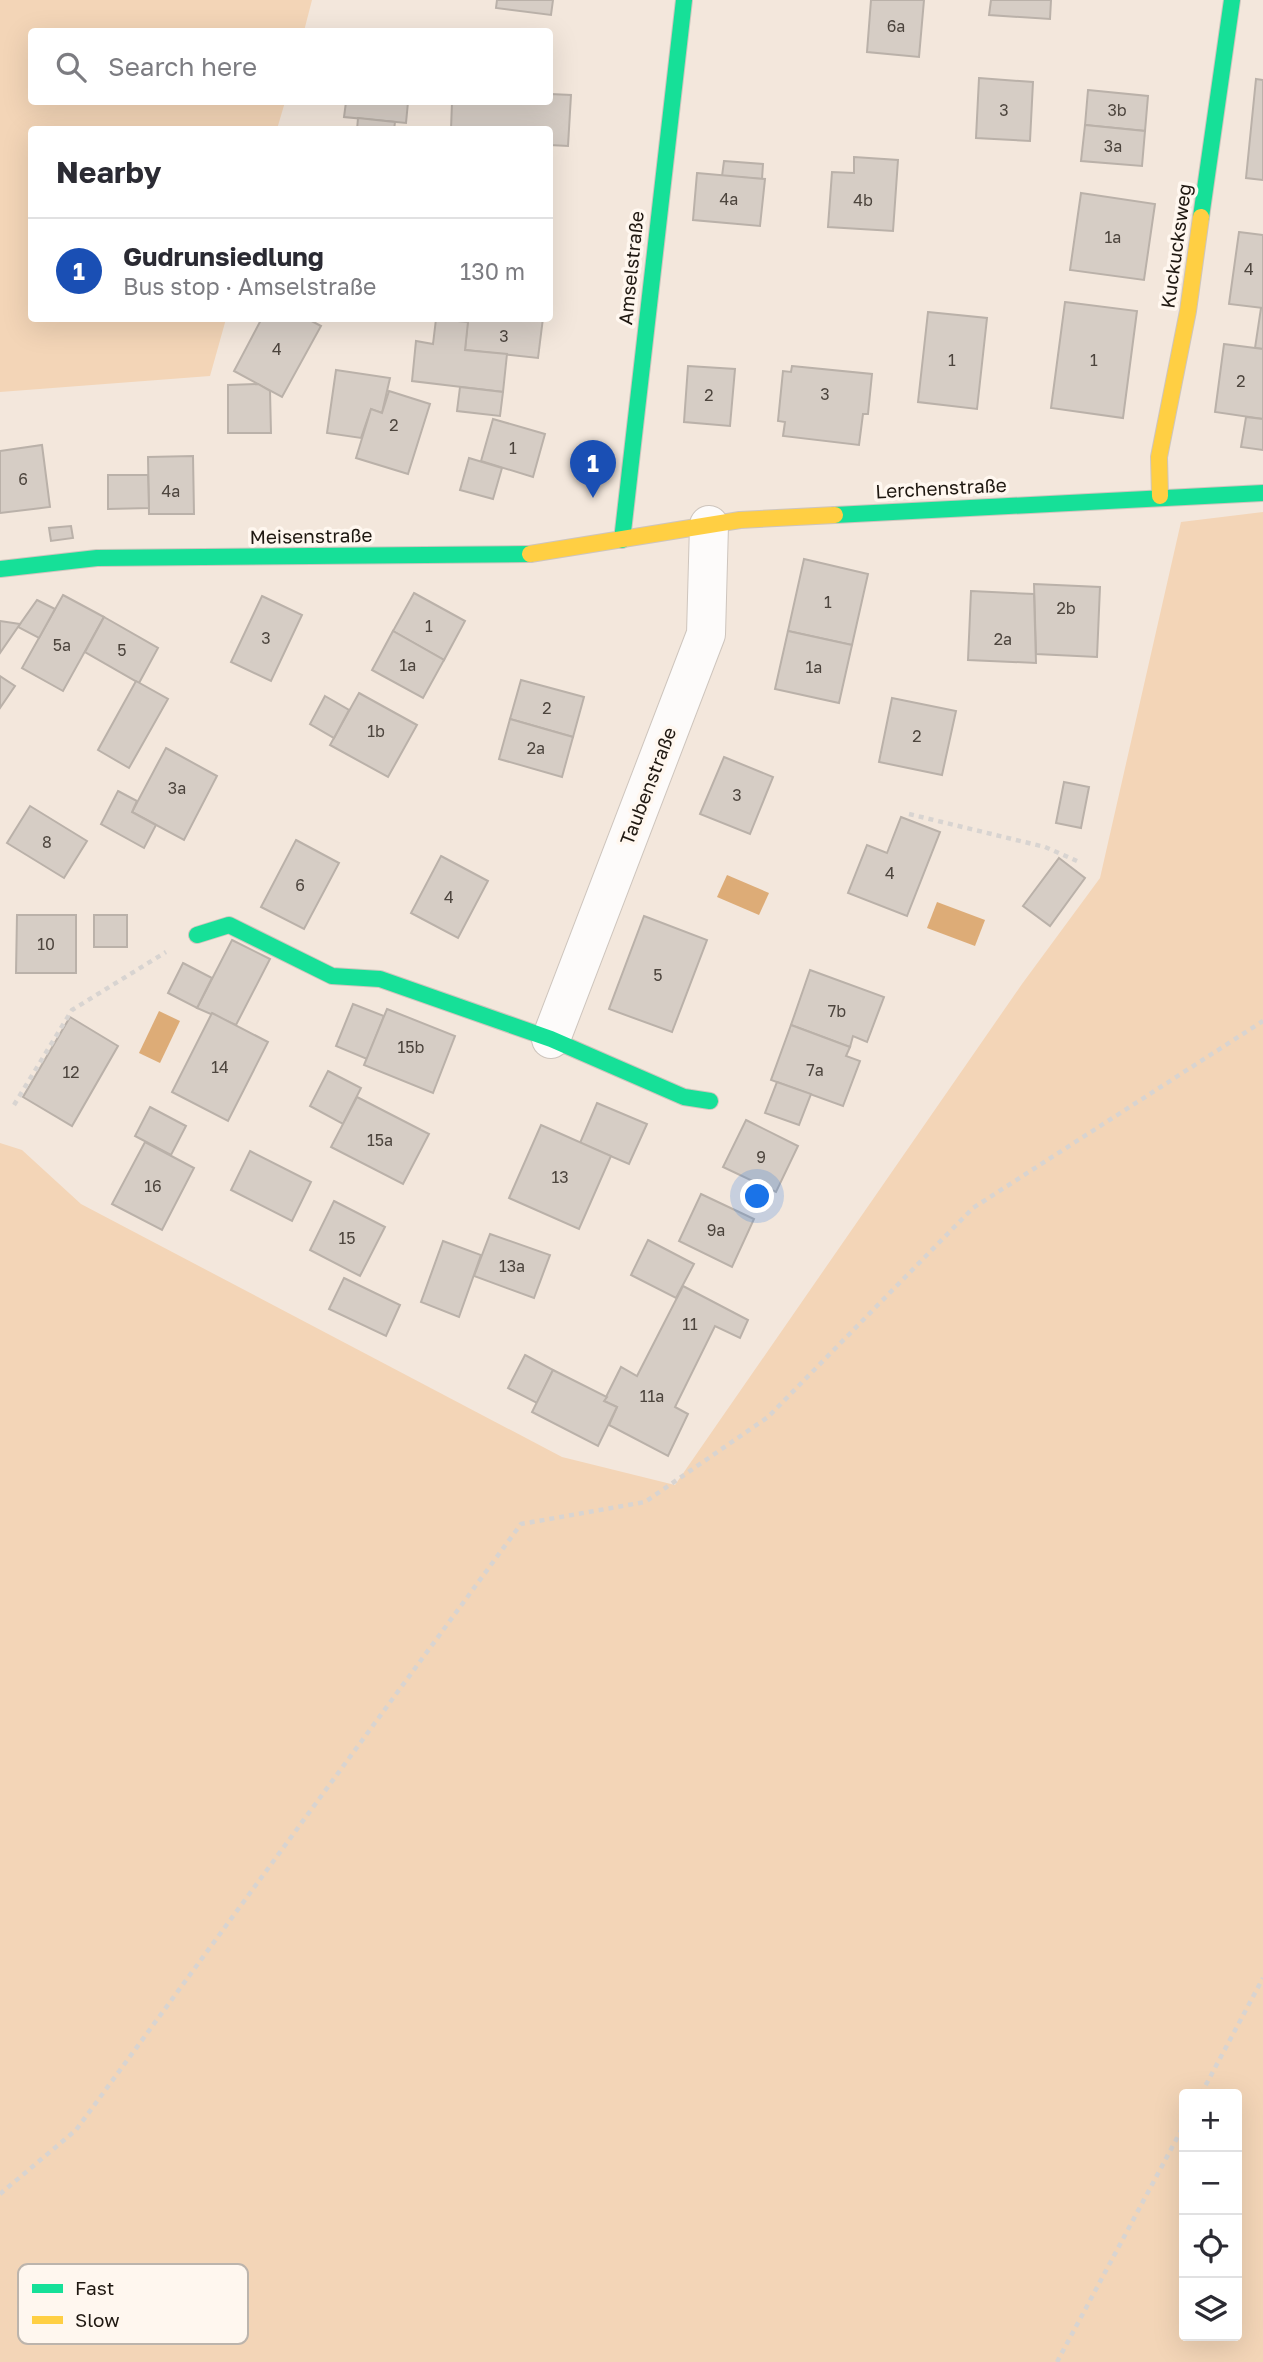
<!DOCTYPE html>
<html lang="en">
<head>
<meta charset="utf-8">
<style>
	:root { --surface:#fff; --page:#f7f7f7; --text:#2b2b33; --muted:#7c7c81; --line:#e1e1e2; --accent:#1a73e8 }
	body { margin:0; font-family:"Golos Text",sans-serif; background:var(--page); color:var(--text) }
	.controls { position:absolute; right:21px; bottom:21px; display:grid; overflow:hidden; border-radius:7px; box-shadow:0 7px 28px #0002 }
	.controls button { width:63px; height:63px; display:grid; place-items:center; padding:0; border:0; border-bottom:2px solid var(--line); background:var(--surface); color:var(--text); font:35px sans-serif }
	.you { position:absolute; left:758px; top:1197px; width:24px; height:24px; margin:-18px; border:5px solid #fff; border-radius:50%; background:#1a73e8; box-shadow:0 0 0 10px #1a73e833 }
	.badge { display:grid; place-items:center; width:46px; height:46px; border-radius:50%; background:var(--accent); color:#fff; font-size:23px; font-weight:700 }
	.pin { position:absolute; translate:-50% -58px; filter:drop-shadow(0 2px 4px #0008) }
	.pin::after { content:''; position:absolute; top:37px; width:24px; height:21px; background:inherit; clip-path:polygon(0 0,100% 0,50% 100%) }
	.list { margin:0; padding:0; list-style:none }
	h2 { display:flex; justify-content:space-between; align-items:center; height:91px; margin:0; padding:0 28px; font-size:30px }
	h2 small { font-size:23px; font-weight:400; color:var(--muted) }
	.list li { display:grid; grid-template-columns:46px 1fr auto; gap:21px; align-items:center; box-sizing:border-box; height:105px; padding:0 28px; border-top:2px solid var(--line) }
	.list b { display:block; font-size:26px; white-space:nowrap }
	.list p { margin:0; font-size:23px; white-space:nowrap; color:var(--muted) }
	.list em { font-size:23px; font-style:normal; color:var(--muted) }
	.icon { flex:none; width:38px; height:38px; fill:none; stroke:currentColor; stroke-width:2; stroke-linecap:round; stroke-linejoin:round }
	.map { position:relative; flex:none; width:1263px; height:2362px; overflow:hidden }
	.search { position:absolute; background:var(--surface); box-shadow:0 7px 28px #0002; left:28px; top:28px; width:525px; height:77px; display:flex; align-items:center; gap:18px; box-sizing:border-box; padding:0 24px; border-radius:7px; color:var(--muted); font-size:26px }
	.panel { position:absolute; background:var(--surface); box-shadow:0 7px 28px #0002; left:28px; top:126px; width:525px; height:196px; border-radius:7px }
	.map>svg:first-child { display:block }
	.green { fill:#f3d5b7; fill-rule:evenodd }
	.water { fill:#ddac77 }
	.building { fill:#d6cdc5; stroke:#bab1a9; stroke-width:2 }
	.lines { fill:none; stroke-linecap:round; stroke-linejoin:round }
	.street-casing { stroke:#cec5bd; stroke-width:40 }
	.fast-casing { stroke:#cec5bd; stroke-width:18 }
	.slow-casing { stroke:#cec5bd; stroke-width:18 }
	.path { stroke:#d8d4d1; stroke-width:4.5; stroke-dasharray:5 5; stroke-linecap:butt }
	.street { stroke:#fdfbfa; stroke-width:38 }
	.fast { stroke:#16e098; stroke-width:16 }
	.slow { stroke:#ffcf43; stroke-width:16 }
	.labels { text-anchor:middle; stroke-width:7; stroke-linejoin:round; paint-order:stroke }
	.number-label { font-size:16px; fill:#4d453e }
	.street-label { font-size:19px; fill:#1f1811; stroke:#fff7ef }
	.key { fill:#fff7ef; stroke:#bcb4ac; stroke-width:2 }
	.key-label { font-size:19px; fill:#1f1811 }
</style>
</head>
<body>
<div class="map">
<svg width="1263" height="2362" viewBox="0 0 1263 2362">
	<rect width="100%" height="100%" fill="#f3e7dc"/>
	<!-- green -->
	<g class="green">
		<path d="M0,0H312L304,31L32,32V102H285L277,129L32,130V318L226,319L210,376L0,392Z"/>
		<path d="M1263,512V2362H0V1143L22,1150L81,1204L562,1457L675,1485L1022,984L1100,878L1181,522ZM1184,2094H1237V2336H1184Z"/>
	</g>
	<!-- water -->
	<g class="water">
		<path d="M727,875L769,893L759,915L717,897Z"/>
		<path d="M937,902L985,920L975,946L927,928Z"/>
		<path d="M159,1011L180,1021L160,1063L139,1053Z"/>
	</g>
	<!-- building -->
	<g class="building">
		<path d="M497,0H553L551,15L496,8Z"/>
		<path d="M871,0H924L919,57L867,52Z"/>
		<path d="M991,0H1051L1050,19L989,15Z"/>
		<path d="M979,78L1033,82L1030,141L976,138Z"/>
		<path d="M1256,79L1263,80V180L1246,178Z"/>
		<path d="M1088,90L1148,96L1145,131L1085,125Z"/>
		<path d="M550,94L571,95L568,146L550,145V130H451L452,102H550Z"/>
		<path d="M346,102H408L406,123L344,117Z"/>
		<path d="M358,118L395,122L394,130H357Z"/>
		<path d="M1085,125L1145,131L1142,166L1081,161Z"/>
		<path d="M854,157L898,160L893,231L828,227L832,172L854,173Z"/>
		<path d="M724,161L763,164L762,179L722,176Z"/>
		<path d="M697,173L765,179L760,226L693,220Z"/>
		<path d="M1081,193L1155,204L1144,280L1070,270Z"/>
		<path d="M1239,232L1263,235V308L1229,304Z"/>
		<path d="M1065,302L1137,311L1123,418L1051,408Z"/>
		<path d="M1261,308H1263V349L1255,348Z"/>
		<path d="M928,312L987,318L977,409L918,402Z"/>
		<path d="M262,318H306L321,326L282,397L234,371Z"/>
		<path d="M468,318H543L538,358L465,350Z"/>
		<path d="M436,319L468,322L465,350L507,354L503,392L412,381L416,341L433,344Z"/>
		<path d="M1224,344L1263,349V419L1215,412Z"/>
		<path d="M688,366L735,369L730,426L684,422Z"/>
		<path d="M792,366L872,374L868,414H863L859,445L783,436L785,422L778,421L783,371L791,372Z"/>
		<path d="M336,370L390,378L382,413L371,409L361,438L327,433Z"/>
		<path d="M258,384L270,391L271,433H228V385Z"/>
		<path d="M460,387L503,392L500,416L457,411Z"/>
		<path d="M389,391L430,404L408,474L356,458L371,409L382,413Z"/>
		<path d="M1246,417L1263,419V450L1241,447Z"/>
		<path d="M493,419L545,434L533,477L481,461Z"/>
		<path d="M42,445L50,507L0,513V451Z"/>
		<path d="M193,456L194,514H149L148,457Z"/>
		<path d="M469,458L502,468L493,499L460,490Z"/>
		<path d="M108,475H148L149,508L108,509Z"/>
		<path d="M71,526L73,538L51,541L49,528Z"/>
		<path d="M804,559L868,574L852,645L788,631Z"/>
		<path d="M1034,584L1100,587L1097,657L1036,654Z"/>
		<path d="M971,591L1034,594L1036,663L968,660Z"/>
		<path d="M414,593L465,621L444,660L393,631Z"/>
		<path d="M63,595L104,617L63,691L22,668Z"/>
		<path d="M262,596L302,615L271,681L231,662Z"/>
		<path d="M37,600L55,609L39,638L18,627Z"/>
		<path d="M104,617L158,648L139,683L85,652Z"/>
		<path d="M0,621L20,624L0,653Z"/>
		<path d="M393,631L444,660L423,698L372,670Z"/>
		<path d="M788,631L852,645L839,703L775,689Z"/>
		<path d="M0,676L15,686L0,708Z"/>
		<path d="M521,680L584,697L573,737L510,719Z"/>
		<path d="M136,681L168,699L129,768L98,750Z"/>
		<path d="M359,693L417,725L388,777L330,745Z"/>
		<path d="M325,696L349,710L334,738L310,724Z"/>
		<path d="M892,698L956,711L942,775L879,762Z"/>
		<path d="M510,719L573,737L562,777L499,759Z"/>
		<path d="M166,748L217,776L184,840L132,812Z"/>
		<path d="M724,757L773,777L750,834L700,814Z"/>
		<path d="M1064,782L1089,787L1081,828L1056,823Z"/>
		<path d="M118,791L137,801L132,812L156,825L144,848L101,824Z"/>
		<path d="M30,806L87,841L64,878L7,843Z"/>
		<path d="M901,817L940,832L907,916L848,893L867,845L887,853Z"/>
		<path d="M296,840L339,863L304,929L261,907Z"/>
		<path d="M441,856L488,881L458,938L411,913Z"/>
		<path d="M1059,858L1085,878L1050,926L1023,906Z"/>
		<path d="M17,915H76V973H16Z"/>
		<rect x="94" y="915" width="33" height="32"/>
		<path d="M644,916L707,940L672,1032L609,1009Z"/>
		<path d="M232,940L270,959L236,1025L197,1008Z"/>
		<path d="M183,963L212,978L197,1008L168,993Z"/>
		<path d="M810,970L884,997L867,1042L853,1036L850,1047L791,1025Z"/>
		<path d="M353,1004L384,1016L367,1059L336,1046Z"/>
		<path d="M387,1009L455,1036L433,1093L364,1065Z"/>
		<path d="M212,1013L268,1042L228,1121L172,1092Z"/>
		<path d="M70,1017L118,1046L72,1126L23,1097Z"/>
		<path d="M791,1025L850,1047L846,1056L860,1061L843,1106L771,1080Z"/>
		<path d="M328,1071L361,1088L343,1124L310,1106Z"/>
		<path d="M777,1082L811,1094L799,1125L765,1113Z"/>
		<path d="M357,1097L429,1134L403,1184L331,1147Z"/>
		<path d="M597,1103L647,1124L629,1164L580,1143Z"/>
		<path d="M150,1107L186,1126L171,1155L135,1136Z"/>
		<path d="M746,1120L798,1146L776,1192L723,1167Z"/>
		<path d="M541,1125L611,1156L579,1229L509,1198Z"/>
		<path d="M145,1142L194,1168L162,1230L112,1204Z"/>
		<path d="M250,1151L311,1182L292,1221L231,1190Z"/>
		<path d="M701,1194L754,1219L732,1267L679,1241Z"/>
		<path d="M334,1201L385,1227L360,1276L310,1250Z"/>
		<path d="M490,1234L550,1255L534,1298L474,1276Z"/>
		<path d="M648,1240L694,1264L676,1298L631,1275Z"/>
		<path d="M443,1241L481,1255L459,1317L421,1302Z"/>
		<path d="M344,1278L400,1305L386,1336L329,1309Z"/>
		<path d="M683,1286L748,1320L740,1338L715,1326L675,1407L688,1414L668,1456L609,1425L617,1407L604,1401L621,1367L637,1376Z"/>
		<path d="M525,1355L553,1370L537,1403L508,1388Z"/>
		<path d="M553,1370L607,1397L604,1401L617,1407L598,1446L532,1412Z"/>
	</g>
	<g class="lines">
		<!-- street casing -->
		<g class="street-casing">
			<path id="street" d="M551,1039L706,634L709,525"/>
		</g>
		<!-- fast casing -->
		<g class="fast-casing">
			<g id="fast">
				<path d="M1201,217L1232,0"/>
				<path d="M835,515L1263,493"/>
				<path d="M622,540L684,0"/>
				<path d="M0,569L97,558L530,554"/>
				<path d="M197,935L229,925L332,976L380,979L551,1039L684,1097L710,1101"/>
			</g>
		</g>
		<!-- slow casing -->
		<g class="slow-casing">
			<g id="slow">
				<path d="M1160,496L1159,457L1188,311L1201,217"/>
				<path d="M530,554L740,520L835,515"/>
			</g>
		</g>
		<!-- path -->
		<g class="path">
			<path d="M909,814L1045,847L1077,861"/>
			<path d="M14,1105L72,1010L166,952"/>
			<path d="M1201,2094L1263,1978"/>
			<path d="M0,2194L76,2130L521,1524L645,1502L768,1417L973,1208L1263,1021"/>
			<path d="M1057,2362L1184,2125"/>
		</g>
		<!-- street -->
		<use href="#street" class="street"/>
		<!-- fast -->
		<use href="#fast" class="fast"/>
		<!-- slow -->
		<use href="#slow" class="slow"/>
	</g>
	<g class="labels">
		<!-- number labels -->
		<g class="number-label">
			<text x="896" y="32">6a</text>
			<text x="1004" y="116">3</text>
			<text x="1117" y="116">3b</text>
			<text x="1113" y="152">3a</text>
			<text x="729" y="205">4a</text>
			<text x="863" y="206">4b</text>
			<text x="1113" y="243">1a</text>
			<text x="1249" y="275">4</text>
			<text x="504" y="342">3</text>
			<text x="277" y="355">4</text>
			<text x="952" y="366">1</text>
			<text x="1094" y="366">1</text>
			<text x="1241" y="387">2</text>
			<text x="825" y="400">3</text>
			<text x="709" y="401">2</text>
			<text x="394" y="431">2</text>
			<text x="513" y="454">1</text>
			<text x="23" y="485">6</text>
			<text x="171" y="497">4a</text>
			<text x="828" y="608">1</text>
			<text x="1066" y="614">2b</text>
			<text x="429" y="632">1</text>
			<text x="266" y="644">3</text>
			<text x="1003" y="645">2a</text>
			<text x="62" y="651">5a</text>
			<text x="122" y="656">5</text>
			<text x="408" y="671">1a</text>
			<text x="814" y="673">1a</text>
			<text x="547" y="714">2</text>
			<text x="376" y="737">1b</text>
			<text x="917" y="742">2</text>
			<text x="536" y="754">2a</text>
			<text x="177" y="794">3a</text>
			<text x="737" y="801">3</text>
			<text x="47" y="848">8</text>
			<text x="890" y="879">4</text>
			<text x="300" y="891">6</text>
			<text x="449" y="903">4</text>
			<text x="46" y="950">10</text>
			<text x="658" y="981">5</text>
			<text x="837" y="1017">7b</text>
			<text x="411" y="1053">15b</text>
			<text x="220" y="1073">14</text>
			<text x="815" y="1076">7a</text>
			<text x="71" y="1078">12</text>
			<text x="380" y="1146">15a</text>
			<text x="761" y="1163">9</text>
			<text x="560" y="1183">13</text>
			<text x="153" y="1192">16</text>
			<text x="716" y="1236">9a</text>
			<text x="347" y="1244">15</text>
			<text x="512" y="1272">13a</text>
			<text x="690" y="1330">11</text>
			<text x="652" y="1402">11a</text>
		</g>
		<!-- street labels -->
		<g class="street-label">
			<text transform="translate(1176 246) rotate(-82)" y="7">Kuckucksweg</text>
			<text transform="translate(631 268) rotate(-84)" y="7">Amselstraße</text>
			<text transform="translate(941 488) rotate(-3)" y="7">Lerchenstraße</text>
			<text transform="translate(311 536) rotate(-1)" y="7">Meisenstraße</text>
			<text transform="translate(648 786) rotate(-69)" y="7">Taubenstraße</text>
		</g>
	</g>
	<!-- legend -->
	<rect x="18" y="2264" width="230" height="80" rx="10" class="key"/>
	<rect x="32" y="2284" width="31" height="9" fill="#16e098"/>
	<rect x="32" y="2316" width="31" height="8" fill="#ffcf43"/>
	<g class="key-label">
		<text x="75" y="2295">Fast</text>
		<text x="75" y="2327">Slow</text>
	</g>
</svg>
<div class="controls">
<button>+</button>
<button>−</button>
<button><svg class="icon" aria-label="locate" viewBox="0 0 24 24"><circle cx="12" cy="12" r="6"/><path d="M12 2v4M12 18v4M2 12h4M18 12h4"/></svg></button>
<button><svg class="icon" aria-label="layers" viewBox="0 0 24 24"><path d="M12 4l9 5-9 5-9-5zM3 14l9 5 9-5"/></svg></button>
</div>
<div class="you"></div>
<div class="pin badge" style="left:593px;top:498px;background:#1a4fb4">1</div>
<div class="search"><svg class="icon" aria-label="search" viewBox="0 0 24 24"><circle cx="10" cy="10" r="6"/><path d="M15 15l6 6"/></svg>Search here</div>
<section class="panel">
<h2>Nearby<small></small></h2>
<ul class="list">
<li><span class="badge" style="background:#1a4fb4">1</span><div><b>Gudrunsiedlung</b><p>Bus stop · Amselstraße</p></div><em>130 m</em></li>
</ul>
</section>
</div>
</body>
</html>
